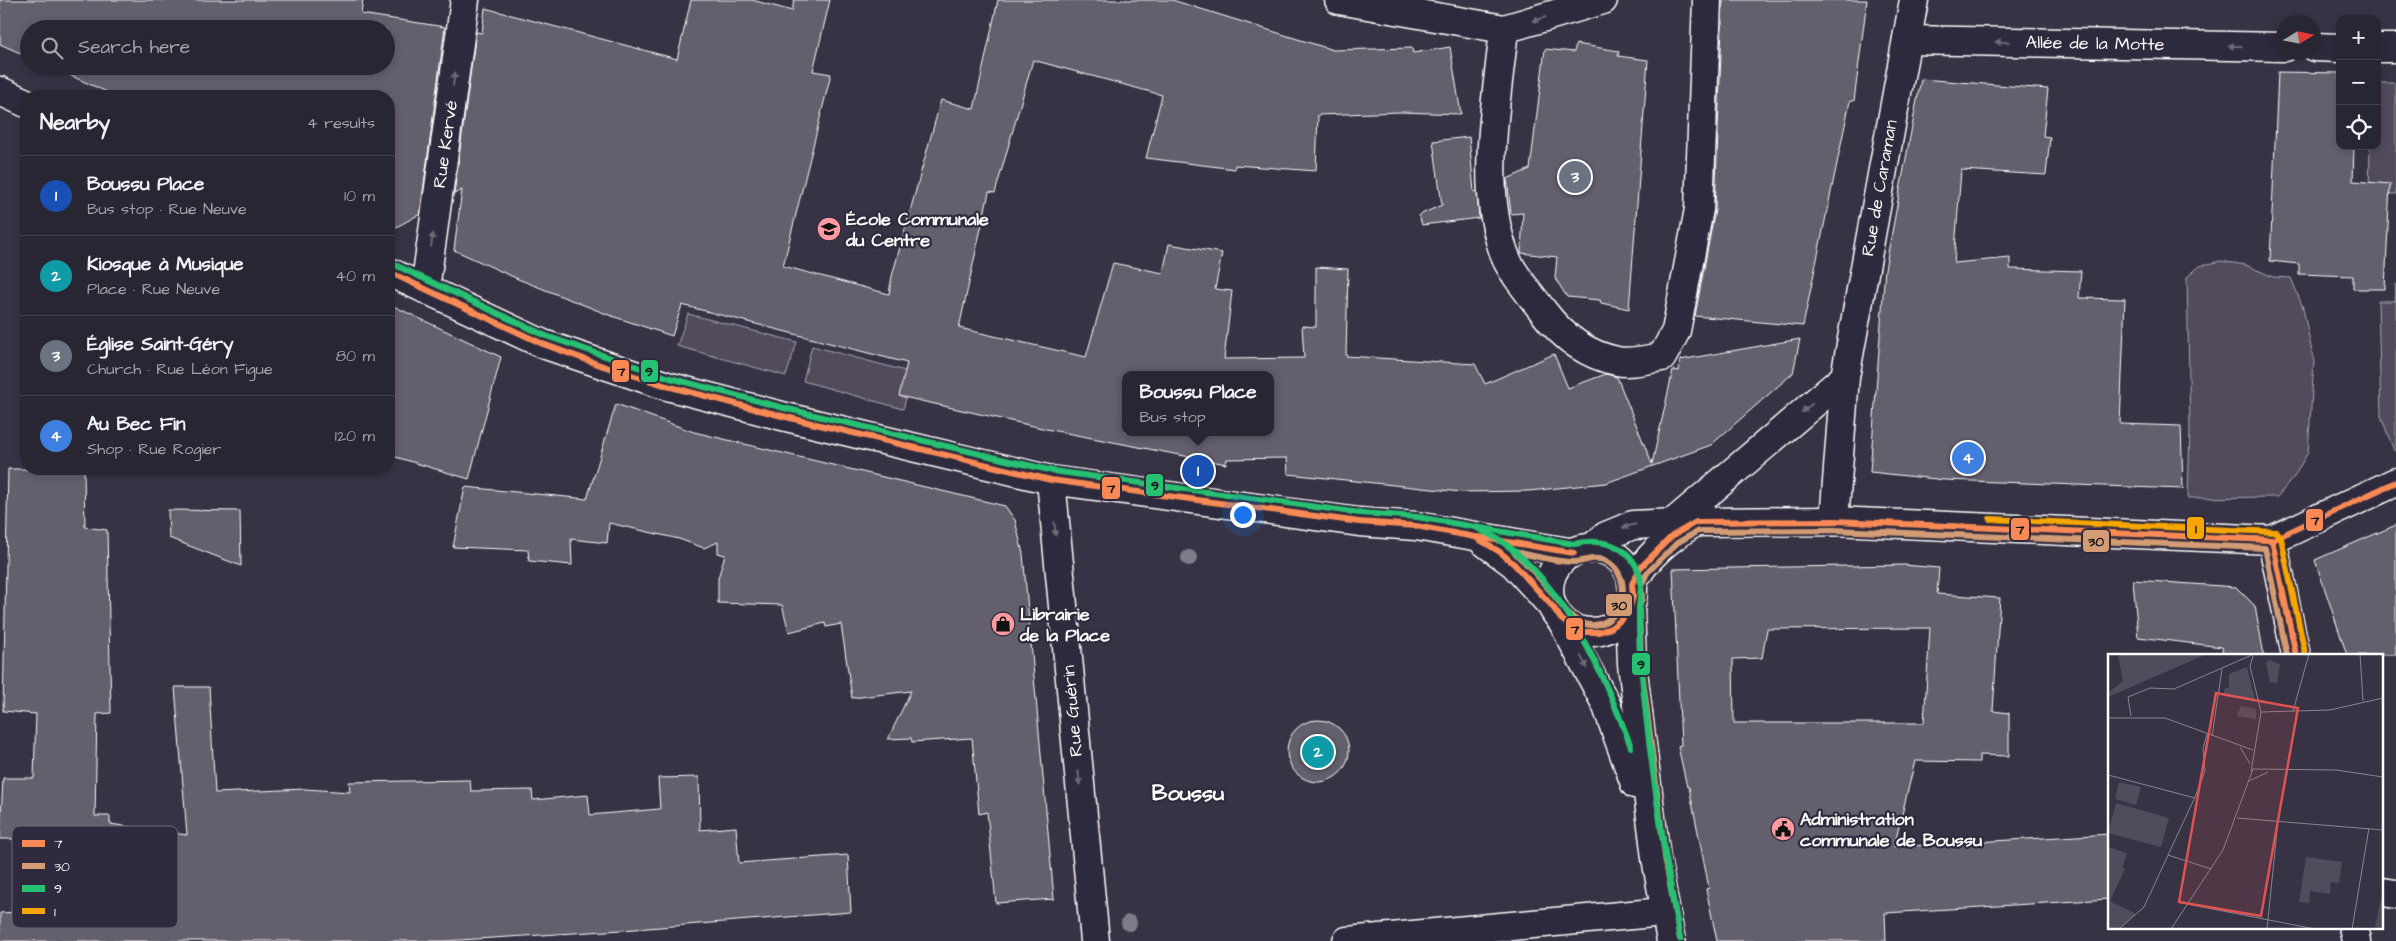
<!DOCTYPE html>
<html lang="en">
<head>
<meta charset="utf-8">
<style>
	:root { --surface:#292634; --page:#353240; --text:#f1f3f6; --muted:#a5a5ac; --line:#45434f; --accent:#d93025 }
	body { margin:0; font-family:"Architects Daughter",sans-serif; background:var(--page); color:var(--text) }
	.controls { position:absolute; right:15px; top:15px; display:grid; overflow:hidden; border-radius:10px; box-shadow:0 2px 8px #0003 }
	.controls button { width:45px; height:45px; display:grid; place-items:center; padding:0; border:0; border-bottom:1px solid var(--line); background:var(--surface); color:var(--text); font:25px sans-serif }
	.compass { position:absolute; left:2276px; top:15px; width:45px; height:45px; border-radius:50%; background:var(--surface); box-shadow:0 2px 8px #0003; rotate:80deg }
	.you { position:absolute; left:1242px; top:514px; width:18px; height:18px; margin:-12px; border:4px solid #fff; border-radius:50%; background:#1a73e8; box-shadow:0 0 0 8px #1a73e833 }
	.badge { display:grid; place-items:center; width:32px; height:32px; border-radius:50%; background:var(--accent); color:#fff; font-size:16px; font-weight:700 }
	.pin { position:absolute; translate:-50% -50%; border:2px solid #fff; box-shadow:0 1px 5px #0006 }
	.popup { position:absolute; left:1122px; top:371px; width:152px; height:65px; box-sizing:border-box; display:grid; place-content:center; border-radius:10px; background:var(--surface); filter:drop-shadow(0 1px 4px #0005); font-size:16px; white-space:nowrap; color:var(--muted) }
	.popup b { font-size:19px; color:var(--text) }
	.popup::after { content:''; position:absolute; left:50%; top:100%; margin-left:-10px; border:10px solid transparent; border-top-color:var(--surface) }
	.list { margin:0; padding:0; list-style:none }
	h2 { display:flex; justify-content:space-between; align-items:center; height:65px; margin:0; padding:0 20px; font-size:21px }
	h2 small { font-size:16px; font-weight:400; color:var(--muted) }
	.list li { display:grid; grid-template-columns:32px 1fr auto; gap:15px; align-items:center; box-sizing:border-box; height:80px; padding:0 20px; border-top:1px solid var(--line) }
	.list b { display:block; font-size:19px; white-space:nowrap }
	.list p { margin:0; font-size:16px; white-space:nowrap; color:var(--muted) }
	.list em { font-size:16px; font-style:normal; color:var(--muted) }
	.icon { flex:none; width:28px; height:28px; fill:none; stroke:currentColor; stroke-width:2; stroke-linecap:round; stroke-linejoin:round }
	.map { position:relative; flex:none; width:2396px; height:941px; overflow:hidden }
	.search { position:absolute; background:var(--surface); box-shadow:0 2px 8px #0003; left:20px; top:20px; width:375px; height:55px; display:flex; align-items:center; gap:12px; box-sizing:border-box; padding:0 18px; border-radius:28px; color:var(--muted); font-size:19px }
	.panel { position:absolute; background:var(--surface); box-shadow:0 2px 8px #0003; left:20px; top:90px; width:375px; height:385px; border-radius:20px }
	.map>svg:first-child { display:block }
	.green { fill:#514c5c; stroke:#a8a6ae }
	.building { fill:#635f6d; stroke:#fff; fill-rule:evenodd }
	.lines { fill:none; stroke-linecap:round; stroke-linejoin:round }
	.minor-casing { stroke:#fff; stroke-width:31 }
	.major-casing { stroke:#fff; stroke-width:31 }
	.minor { stroke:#2f2a3d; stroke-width:28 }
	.major { stroke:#2f2a3d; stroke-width:28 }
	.bus-1-casing { stroke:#2f2a3d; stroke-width:10 }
	.bus-2-casing { stroke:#2f2a3d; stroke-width:10 }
	.bus-3-casing { stroke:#2f2a3d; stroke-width:10 }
	.bus-4-casing { stroke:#2f2a3d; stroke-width:10 }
	.bus-1 { stroke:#f98a56; stroke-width:6 }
	.bus-2 { stroke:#d39c74; stroke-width:6 }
	.bus-3 { stroke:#26c172; stroke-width:6 }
	.bus-4 { stroke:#f7a600; stroke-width:6 }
	.tree { fill:#7e7c88 }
	.oneway { fill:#6d6a77 }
	.labels { text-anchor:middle; stroke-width:4.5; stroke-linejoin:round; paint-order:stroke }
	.street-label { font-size:18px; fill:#fff; stroke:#2f2a3d }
	.poi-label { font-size:18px; font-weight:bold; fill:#fff; stroke:#2f2a3d; text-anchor:start }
	.district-label { font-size:22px; font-weight:bold; fill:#fff; stroke:#2f2a3d }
	.inset-road { fill:none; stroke:#87858f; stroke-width:1 }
	.view { fill:#de5353; fill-opacity:0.15; stroke:#de5353; stroke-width:2.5 }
	.inset-edge { fill:none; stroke:#fff; stroke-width:2.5 }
	.key { fill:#2f2a3d; stroke:#6d6a77; stroke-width:1 }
	.key-label { font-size:14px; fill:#fff }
	.line-badge { stroke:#2f2a3d; stroke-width:2 }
	.pale-badge-label { font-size:14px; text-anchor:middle; font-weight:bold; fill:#111 }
</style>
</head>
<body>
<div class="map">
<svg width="2396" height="941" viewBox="0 0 2396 941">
	<rect width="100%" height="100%" fill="#373345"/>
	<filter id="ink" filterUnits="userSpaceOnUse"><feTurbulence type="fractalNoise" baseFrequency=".02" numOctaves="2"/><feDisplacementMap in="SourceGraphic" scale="10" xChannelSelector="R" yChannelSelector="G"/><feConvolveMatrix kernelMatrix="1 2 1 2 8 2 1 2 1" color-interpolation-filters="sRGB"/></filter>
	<g filter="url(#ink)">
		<!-- green -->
		<g class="green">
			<path d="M2377,83H2396V194L2369,193L2370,146H2377Z"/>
			<path d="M2220,261L2246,265L2273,277L2291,278L2303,308L2314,362L2308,452L2294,477L2277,497L2188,498L2190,429L2187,277L2200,266Z"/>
			<path d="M2396,284V449L2394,451L2381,416L2378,301H2395Z"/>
			<path d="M688,314L797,342L786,376L677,346Z"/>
			<path d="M812,346L913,373L903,409L803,381Z"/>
		</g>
		<!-- building -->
		<g class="building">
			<path d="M0,0H363L361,14L445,27L420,214L389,231V96H116L49,66H386V29H29V57L0,44Z"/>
			<path d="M691,0H752L792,11L794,0H830L813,71L831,74L783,266L889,294L892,276L941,100L974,109L998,0H1172L1333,50L1412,48L1413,53L1450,47L1461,114L1400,112L1318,115L1316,171L1235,165V169L1146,158L1162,95L1033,60L995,193L989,192L959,328L1086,357L1113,263L1163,273L1169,244L1222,253L1215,289L1232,291L1224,359L1304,358L1302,326L1316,327V267L1348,269L1346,356L1475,364L1485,384L1554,354L1568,388L1606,374L1617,377L1652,464L1673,370L1679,371L1680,360L1800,339L1793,373L1711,445L1606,483L1529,491L1461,492L1288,474L1287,458L1227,459L1226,464L1051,430L899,396L907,363L682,305L672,336L609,315L518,279L454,250L462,190L454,194L476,32L482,33L485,8L677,59ZM1126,375H1270V432H1126Z"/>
			<path d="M1723,0H1867L1854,101H1850L1803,326L1695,316L1715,210Z"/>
			<path d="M1576,44L1619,51L1618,56L1648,60L1629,309L1601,303L1600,300L1567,297L1555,278L1557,257L1521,253L1523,213L1511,214L1507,179L1530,169L1545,49L1574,52Z"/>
			<path d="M2278,72L2340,73V146H2354L2353,181L2390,184L2385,289H2353V276L2299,274V264L2270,261Z"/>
			<path d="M1921,79L2048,89L2043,136L2050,137L2046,175L1961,170L1954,263L2010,258V269L2081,271L2079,298L2125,299L2120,424L2181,426L2183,489L1945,480L1870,472L1885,269Z"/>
			<path d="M1469,137L1474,192L1477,191L1479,218L1422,225L1419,215L1442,205L1433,141Z"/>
			<path d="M389,304L501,357L469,479L389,455Z"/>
			<path d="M616,404L694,432L1005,506L1015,520L1023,554L1054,899L996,903L987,812L979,814L972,738L912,742L911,738L888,739L911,691L852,698L841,624L826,627L825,623L789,632L782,605L718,603V578L725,555L718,553V542L704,548L679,539L609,523L607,543L571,539L572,565L529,561L528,550L453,547L465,487L587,499Z"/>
			<path d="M8,469H84L85,527L107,530L111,713L97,714L95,816H110V824L187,835L175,687H209L215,793L305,789L350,792L349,782L470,780L471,791L532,790L533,800L588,795L590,815L660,809L658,778L699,777L700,830L736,827L739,863L848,855L851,912L622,930L444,941H0V913L40,911L38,839H0L3,778H34L36,714L3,711Z"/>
			<path d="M168,510L240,511L241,566L169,538Z"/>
			<path d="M2396,525V655H2347L2315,560Z"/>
			<path d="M1904,565L1939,568L1937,594L2000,598L1993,711L2009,713V756L1979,755V762L1915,761L1894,847L2110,834V899L1885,913L1886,941H1717L1706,889L1709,888L1689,787H1687L1678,746L1681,745L1673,569ZM1930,628L1924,723H1734L1733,659L1762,658L1767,629Z"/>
			<path d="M2133,580L2236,587L2255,606L2264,655H2223L2222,647L2138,637Z"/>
			<circle cx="1318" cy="751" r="31"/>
		</g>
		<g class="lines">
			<!-- minor casing -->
			<g class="minor-casing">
				<g id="minor">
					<path d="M1339,0L1504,29L1603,0"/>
					<path d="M1504,29C1497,102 1478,189 1506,258C1513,275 1532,296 1543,311C1561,335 1586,355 1617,361C1631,364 1648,359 1662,357L1676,331L1699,209L1707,0"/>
					<path d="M1907,40L2284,47"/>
					<path d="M2314,47L2340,48"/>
					<path d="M2377,48H2396"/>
					<path d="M425,289L465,0"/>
					<path d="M1051,480L1095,941"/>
					<path d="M1834,521L1845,377L1914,0"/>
					<path d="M1674,522L1845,377"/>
					<path d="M2272,540L2296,655"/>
					<path d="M1590,549L1606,536L1633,525L1696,522L1834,521L2272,540L2396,482"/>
					<path d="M1632,584C1646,556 1669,538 1696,522"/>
					<path d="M2382,892L2396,894"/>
					<path d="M2353,927L2356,941"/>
					<path d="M1347,941L1664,912"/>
				</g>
			</g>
			<!-- major casing -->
			<g class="major-casing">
				<g id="major">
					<path d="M0,91L26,103"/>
					<path d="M389,272L543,344L667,386L786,417L1051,480L1359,522L1416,526L1574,553"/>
					<path d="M1483,541L1514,564L1553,607"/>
					<circle cx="1591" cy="590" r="42"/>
					<path d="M1630,607L1632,664L1656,858L1671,941"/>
					<path d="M1561,619L1606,704L1635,784"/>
				</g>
			</g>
			<!-- minor -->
			<use href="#minor" class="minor"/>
			<!-- major -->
			<use href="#major" class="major"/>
			<!-- bus-1 casing -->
			<g class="bus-1-casing">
				<g id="bus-1">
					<path d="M389,272L543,344L603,366L667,386L786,417L1051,480L1359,522L1416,526L1475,537L1500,552L1514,564L1553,607L1561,619L1572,628L1585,632H1599L1611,628L1622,619L1630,607L1633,596L1632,584L1640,568L1672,536L1696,522L1834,521L2272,540"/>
					<path d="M1478,537L1574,553"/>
					<path d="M2229,538L2272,540L2396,482"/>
					<path d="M2272,540L2296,655"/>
				</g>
			</g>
			<!-- bus-2 casing -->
			<g class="bus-2-casing">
				<g id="bus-2">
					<path d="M1514,552C1533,555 1555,562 1574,562C1585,562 1593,556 1604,560C1641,577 1618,637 1582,623C1567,617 1558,599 1548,588C1537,575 1526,563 1514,552Z"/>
					<path d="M1680,939L1665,857L1641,663L1639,608L1642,597L1641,586L1647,573L1677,543L1698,531L1834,530L2265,548L2287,655"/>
				</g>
			</g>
			<!-- bus-3 casing -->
			<g class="bus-3-casing">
				<g id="bus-3">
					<path d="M393,264L546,336L670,378L788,409L1053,471L1360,513L1417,517L1574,544C1599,538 1626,543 1638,570C1644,584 1639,597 1639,611C1639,628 1639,647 1641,664C1649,756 1663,848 1680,939"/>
					<path d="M1477,528C1486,533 1496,537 1504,543C1566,588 1605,677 1631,747"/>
				</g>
			</g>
			<!-- bus-4 casing -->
			<g class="bus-4-casing">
				<path id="bus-4" d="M1990,519L2276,532L2281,538L2305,653"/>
			</g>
			<!-- bus-1 -->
			<use href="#bus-1" class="bus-1"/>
			<!-- bus-2 -->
			<use href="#bus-2" class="bus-2"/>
			<!-- bus-3 -->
			<use href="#bus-3" class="bus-3"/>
			<!-- bus-4 -->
			<use href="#bus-4" class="bus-4"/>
		</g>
		<!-- trees -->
		<g class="tree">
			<circle cx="1189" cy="558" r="8"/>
			<circle cx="1129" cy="923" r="8"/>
		</g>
		<!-- one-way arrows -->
		<defs><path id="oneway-solid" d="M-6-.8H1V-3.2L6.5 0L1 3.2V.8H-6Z" transform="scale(1.25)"/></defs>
		<g class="oneway">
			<use href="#oneway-solid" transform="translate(1539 19) rotate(164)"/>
			<use href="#oneway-solid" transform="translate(2002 42) rotate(-179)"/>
			<use href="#oneway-solid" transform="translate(2235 46) rotate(-179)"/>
			<use href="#oneway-solid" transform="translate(454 79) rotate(-82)"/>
			<use href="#oneway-solid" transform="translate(432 240) rotate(-82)"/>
			<use href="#oneway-solid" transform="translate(1807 408) rotate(140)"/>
			<use href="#oneway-solid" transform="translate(1629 526) rotate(166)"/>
			<use href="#oneway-solid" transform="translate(1055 529) rotate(85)"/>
			<use href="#oneway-solid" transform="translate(1584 662) rotate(62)"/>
			<use href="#oneway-solid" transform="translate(1079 778) rotate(85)"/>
		</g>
	</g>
	<!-- icons -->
	<defs>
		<g id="school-disc" transform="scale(1.25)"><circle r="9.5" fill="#ff9aa2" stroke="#2f2a3d"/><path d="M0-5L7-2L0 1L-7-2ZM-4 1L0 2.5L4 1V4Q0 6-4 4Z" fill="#111"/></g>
		<g id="shop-disc" transform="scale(1.25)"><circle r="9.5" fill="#ff9aa2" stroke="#2f2a3d"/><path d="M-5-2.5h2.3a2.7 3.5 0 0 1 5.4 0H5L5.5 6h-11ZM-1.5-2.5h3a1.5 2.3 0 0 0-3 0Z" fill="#111"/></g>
		<g id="civic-disc" transform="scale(1.25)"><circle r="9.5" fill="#ff9aa2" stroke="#2f2a3d"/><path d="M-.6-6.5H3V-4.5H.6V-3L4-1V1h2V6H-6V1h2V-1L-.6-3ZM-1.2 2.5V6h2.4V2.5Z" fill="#111"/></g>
	</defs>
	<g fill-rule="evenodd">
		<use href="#school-disc" x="829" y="229"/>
		<use href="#shop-disc" x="1003" y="624"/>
		<use href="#civic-disc" x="1783" y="829"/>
	</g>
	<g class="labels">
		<!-- street labels -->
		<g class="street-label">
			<text transform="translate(2095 43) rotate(1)" y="6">Allée de la Motte</text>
			<text transform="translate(445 144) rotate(-82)" y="6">Rue Kervé</text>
			<text transform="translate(1879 188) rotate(-80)" y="6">Rue de Caraman</text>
			<text transform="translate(1072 711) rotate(-95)" y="6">Rue Guérin</text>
		</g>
		<!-- poi labels -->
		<g class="poi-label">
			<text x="846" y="225">École Communale<tspan x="846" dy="21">du Centre</tspan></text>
			<text x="1020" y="620">Librairie<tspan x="1020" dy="21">de la Place</tspan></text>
			<text x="1800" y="825">Administration<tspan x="1800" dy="21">communale de Boussu</tspan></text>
		</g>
		<!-- district labels -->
		<g class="district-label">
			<text x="1188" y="800">Boussu</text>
		</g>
	</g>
	<!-- overview -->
	<g transform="translate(2108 654)">
		<rect width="275" height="275" fill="#373345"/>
		<path d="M10,0H99L0,43V39L15,27ZM161,6L172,10L169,29L162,28L158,9ZM139,13L147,46L115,42L117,34H121V20ZM133,52L148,55V65L129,62ZM11,128L33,133L28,151L7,145ZM8,149L61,164L53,193L0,179ZM0,193L19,199L14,214L17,215L2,247L28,260L11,275H0ZM198,203L234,208L231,229L223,228L222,240L202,237L201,249L191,248ZM274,240H275V275L267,273Z" fill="#514c5c"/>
		<path class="inset-road" d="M252,0L255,47M185,57L201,0M153,58L222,56L275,44M23,62L20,43L42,34L66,35L146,0M0,64H57L145,96M104,82L114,15M132,93L142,110M143,118L153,58L142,12L145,2M0,121L87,144M141,127L160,118M129,164L275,176M60,201L103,215M79,250L207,275M11,275L36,253L87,143L97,117L95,95L99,80M63,275L115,196L145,115L228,116L275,123M159,275L170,167M244,275L261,174"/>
		<path class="view" d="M108,39L190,54L153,262L71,248Z"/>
		<rect width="275" height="275" class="inset-edge"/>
	</g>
	<!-- legend -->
	<rect x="12" y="826" width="166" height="102" rx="8" class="key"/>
	<rect x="22" y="840" width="23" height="7" fill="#f98a56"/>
	<rect x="22" y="863" width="23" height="6" fill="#d39c74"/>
	<rect x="22" y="885" width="23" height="7" fill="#26c172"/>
	<rect x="22" y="908" width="23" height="6" fill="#f7a600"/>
	<g class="key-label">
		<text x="54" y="848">7</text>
		<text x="54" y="871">30</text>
		<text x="54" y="893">9</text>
		<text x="54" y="916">1</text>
	</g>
	<g class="line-badge">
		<rect x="640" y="359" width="19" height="24" rx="5" fill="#26c172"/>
		<rect x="611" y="359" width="19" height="24" rx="5" fill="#f98a56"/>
		<rect x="1145" y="473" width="19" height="24" rx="5" fill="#26c172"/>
		<rect x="1101" y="476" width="20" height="24" rx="5" fill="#f98a56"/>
		<rect x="2305" y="508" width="19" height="24" rx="5" fill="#f98a56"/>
		<rect x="2186" y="516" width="19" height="24" rx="5" fill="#f7a600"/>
		<rect x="2010" y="517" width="20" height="24" rx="5" fill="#f98a56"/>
		<rect x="2082" y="529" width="28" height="24" rx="5" fill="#d39c74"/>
		<rect x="1605" y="593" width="28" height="24" rx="5" fill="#d39c74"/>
		<rect x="1565" y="617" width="19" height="24" rx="5" fill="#f98a56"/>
		<rect x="1631" y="652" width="20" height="24" rx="5" fill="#26c172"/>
	</g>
	<g class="pale-badge-label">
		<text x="649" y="376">9</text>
		<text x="621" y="376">7</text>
		<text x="1155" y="490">9</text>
		<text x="1111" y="493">7</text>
		<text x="2315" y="525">7</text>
		<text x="2196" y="533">1</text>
		<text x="2020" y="534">7</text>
		<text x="2096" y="546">30</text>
		<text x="1619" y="610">30</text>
		<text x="1575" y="634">7</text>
		<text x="1641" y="669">9</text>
	</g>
</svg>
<div class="controls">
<button>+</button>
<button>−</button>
<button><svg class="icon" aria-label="locate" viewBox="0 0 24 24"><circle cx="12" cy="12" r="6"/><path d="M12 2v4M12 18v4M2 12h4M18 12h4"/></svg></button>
</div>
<svg class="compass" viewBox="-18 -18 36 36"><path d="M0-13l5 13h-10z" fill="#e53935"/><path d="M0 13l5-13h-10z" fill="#a5a5ac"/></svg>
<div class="you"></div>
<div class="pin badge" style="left:1198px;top:471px;background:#1a4fb4">1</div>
<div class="popup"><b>Boussu Place</b>Bus stop</div>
<div class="pin badge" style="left:1318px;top:752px;background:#0f9aa8">2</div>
<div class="pin badge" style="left:1575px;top:177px;background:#6b7280">3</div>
<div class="pin badge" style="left:1968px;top:458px;background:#3f7fe0">4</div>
<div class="search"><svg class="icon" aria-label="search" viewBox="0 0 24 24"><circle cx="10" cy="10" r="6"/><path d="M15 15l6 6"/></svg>Search here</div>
<section class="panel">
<h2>Nearby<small>4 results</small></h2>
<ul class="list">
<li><span class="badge" style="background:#1a4fb4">1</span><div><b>Boussu Place</b><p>Bus stop · Rue Neuve</p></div><em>10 m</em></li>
<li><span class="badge" style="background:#0f9aa8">2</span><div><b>Kiosque à Musique</b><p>Place · Rue Neuve</p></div><em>40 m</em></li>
<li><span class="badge" style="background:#6b7280">3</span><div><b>Église Saint-Géry</b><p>Church · Rue Léon Figue</p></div><em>80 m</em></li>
<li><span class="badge" style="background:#3f7fe0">4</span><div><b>Au Bec Fin</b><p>Shop · Rue Rogier</p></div><em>120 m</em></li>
</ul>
</section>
</div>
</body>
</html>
